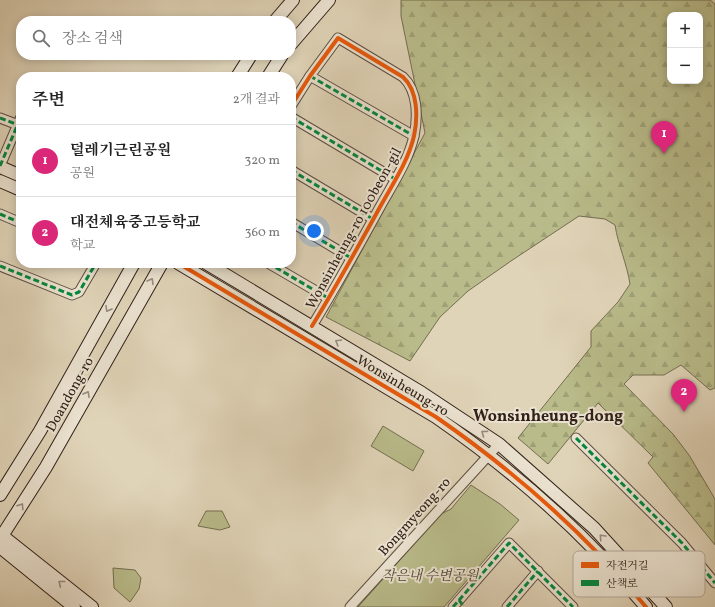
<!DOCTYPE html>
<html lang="ko">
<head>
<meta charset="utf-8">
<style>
	:root { --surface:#fff; --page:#f6f6f6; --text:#222; --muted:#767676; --line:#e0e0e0; --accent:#db2777 }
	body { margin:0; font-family:Vollkorn,"Noto Serif KR",serif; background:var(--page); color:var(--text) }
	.controls { position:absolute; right:12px; top:12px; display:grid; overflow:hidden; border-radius:8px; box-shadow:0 2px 10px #0003 }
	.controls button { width:36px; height:36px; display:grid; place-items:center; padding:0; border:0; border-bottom:1px solid var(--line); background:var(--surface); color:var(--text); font:20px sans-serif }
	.you { position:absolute; left:314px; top:231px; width:14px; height:14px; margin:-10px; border:3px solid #fff; border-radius:50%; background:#1a73e8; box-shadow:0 0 0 6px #1a73e833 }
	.badge { display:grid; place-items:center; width:26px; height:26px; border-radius:50%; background:var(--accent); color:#fff; font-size:13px; font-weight:700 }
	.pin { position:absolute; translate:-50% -33px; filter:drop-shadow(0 1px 2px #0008) }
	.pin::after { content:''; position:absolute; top:21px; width:14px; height:12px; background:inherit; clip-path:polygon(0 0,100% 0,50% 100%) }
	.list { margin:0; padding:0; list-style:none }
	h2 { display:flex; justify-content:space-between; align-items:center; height:52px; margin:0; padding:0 16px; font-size:17px }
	h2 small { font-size:13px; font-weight:400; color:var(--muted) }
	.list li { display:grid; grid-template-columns:26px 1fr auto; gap:12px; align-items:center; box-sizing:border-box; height:72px; padding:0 16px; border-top:1px solid var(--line) }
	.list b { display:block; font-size:15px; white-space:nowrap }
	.list p { margin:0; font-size:13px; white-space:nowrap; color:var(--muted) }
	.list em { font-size:13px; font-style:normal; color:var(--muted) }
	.icon { flex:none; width:22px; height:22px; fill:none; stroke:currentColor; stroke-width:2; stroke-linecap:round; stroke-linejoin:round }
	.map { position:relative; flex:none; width:715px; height:607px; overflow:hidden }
	.search { position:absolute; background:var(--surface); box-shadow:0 2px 10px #0003; left:16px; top:16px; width:280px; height:44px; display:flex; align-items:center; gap:10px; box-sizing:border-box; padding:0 14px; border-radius:16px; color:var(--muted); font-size:15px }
	.panel { position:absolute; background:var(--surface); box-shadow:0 2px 10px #0003; left:16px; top:72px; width:280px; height:196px; border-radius:16px }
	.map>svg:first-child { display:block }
	.forest { fill:url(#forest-firs); stroke:#746e51; fill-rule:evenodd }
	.park { fill:#b9bb8a; stroke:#746e51 }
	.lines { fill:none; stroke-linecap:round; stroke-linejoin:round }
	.street-casing { stroke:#5c4d40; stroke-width:11 }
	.secondary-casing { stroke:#302018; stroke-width:14 }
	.street { stroke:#ebe3d1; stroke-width:9 }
	.secondary { stroke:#ebe3d1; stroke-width:12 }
	.quiet { stroke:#00873e; stroke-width:3; stroke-dasharray:6 3; stroke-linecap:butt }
	.cycleway-casing { stroke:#ebe3d1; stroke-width:6 }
	.cycleway { stroke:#e8590c; stroke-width:4 }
	.oneway { stroke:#978b7e }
	.labels { text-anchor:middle; stroke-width:4; stroke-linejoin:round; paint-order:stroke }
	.street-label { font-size:14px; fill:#302018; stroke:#ebe3d1 }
	.park-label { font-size:14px; font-style:italic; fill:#524734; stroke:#ebe3d1 }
	.quarter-label { font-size:16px; font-weight:bold; fill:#302018; stroke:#ebe3d1 }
	.key { fill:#ebe3d1; stroke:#b3a89a; stroke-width:1 }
	.key-label { font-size:11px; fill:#302018 }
</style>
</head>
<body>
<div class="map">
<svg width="715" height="607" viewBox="0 0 715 607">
	<defs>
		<pattern id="forest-firs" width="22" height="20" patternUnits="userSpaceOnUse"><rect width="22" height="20" fill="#b9bb8a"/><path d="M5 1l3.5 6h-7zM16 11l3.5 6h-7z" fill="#9fa076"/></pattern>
	</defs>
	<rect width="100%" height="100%" fill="#e0d4b8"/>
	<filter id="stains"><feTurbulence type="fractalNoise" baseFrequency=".005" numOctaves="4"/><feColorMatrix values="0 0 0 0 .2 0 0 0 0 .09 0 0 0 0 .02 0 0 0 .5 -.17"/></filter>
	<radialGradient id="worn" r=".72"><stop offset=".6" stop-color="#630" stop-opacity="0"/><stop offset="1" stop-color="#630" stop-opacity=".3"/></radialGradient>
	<!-- forest -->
	<path class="forest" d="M401,0H710L715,4V388L710,390L681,365L664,375H633L624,384L673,434L689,455L715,499V545L648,463L653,457L598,403L548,464L518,438L591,347V331L618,302L630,284C627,264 618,245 615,225L605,219L579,216L511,261L468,291L440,317L410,361L326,317L425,133L401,16ZM670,15H700V81H670Z"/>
	<!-- park -->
	<g class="park">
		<path d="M383,426L424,451L413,471L371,446Z"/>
		<path d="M471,485L500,504L519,520L444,607H358L441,514L451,509Z"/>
		<path d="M206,511H222L230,527L220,530L198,526Z"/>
		<path d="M113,568L135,570L141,578L139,589L130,602L114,588Z"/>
	</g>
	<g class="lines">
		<!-- street casing -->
		<g class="street-casing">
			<g id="street">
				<path d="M310,76L414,136"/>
				<path d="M291,106L310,76L338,38L403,77C418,91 418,117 414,136C408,162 392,185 380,207C358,247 336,287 312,326"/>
				<path d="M291,117L395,179"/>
				<path d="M0,118L21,126"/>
				<path d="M0,166L21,117"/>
				<path d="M291,170L373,219"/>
				<path d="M0,214L21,223"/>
				<path d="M291,222L351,258"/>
				<path d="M268,263L328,298"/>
				<path d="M0,266L72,295L79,292L96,263"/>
				<path d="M576,438L682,543L715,583"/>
				<path d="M350,607L499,444"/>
				<path d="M453,607L509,543L573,607"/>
				<path d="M507,607L538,571"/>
			</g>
		</g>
		<!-- secondary casing -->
		<g class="secondary-casing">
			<g id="secondary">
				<path d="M275,21L293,0"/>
				<path d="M291,44L329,0"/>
				<path d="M237,77L251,55"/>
				<path d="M268,77L282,55"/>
				<path d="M0,167L21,176"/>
				<path d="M0,181L21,190"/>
				<path d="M178,263L436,417C514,471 585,533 646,607"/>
				<path d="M206,263L422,393L499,444L594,528L666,607"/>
				<path d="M0,495L40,431L134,263"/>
				<path d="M0,534L92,607"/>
				<path d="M0,539L46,467L162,263"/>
				<path d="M0,547L74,607"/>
			</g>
		</g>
		<!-- street -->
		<use href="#street" class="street"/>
		<!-- secondary -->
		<use href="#secondary" class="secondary"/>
		<!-- quiet -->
		<g class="quiet">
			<path d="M310,76L414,136"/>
			<path d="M291,117L395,179"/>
			<path d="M0,118L21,126"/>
			<path d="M0,166L21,117"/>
			<path d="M291,170L373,219"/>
			<path d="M0,214L21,223"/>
			<path d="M291,222L351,258"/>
			<path d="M268,263L328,298"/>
			<path d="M0,266L72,295L79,292L96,263"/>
			<path d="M576,438L682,543L715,583"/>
			<path d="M459,600L464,607"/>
			<path d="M453,607L509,543L573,607"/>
			<path d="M507,607L538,571"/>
		</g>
		<!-- cycleway casing -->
		<g class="cycleway-casing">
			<g id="cycleway">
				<path d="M291,106L310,76L338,38L403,77C418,91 418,117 414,136C408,162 392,185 380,207C358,247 336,287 312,326"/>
				<path d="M178,263L436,417C514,471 585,533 646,607"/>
			</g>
		</g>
		<!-- cycleway -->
		<use href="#cycleway" class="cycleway"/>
	</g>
	<!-- one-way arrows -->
	<defs><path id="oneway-chevron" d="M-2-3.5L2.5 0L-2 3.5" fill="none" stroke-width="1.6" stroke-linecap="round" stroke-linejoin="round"/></defs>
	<g class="oneway">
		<use href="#oneway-chevron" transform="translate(151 281) rotate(-59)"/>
		<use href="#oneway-chevron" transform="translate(108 309) rotate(120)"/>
		<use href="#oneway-chevron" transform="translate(338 342) rotate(-149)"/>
		<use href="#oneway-chevron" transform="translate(87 394) rotate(-61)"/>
		<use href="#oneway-chevron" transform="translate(484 433) rotate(-144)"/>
		<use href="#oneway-chevron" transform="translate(21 506) rotate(-57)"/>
		<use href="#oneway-chevron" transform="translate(602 537) rotate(-133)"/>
		<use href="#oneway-chevron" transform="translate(61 583) rotate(-141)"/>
	</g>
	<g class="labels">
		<!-- street labels -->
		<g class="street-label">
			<text transform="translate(353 228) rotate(-61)" y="5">Wonsinheung-ro 100beon-gil</text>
			<text transform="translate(403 385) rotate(31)" y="5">Wonsinheung-ro</text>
			<text transform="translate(69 394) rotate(-61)" y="5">Doandong-ro</text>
			<text transform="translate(414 516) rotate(-48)" y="5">Bongmyeong-ro</text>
		</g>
		<!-- park labels -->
		<g class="park-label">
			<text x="430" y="580">작은내 수변공원</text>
		</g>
		<!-- quarter labels -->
		<g class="quarter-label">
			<text x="548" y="421">Wonsinheung-dong</text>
		</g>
	</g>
	<!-- legend -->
	<rect x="573" y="551" width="132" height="46" rx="6" class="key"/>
	<rect x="581" y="562" width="18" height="6" fill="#e8590c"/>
	<rect x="581" y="580" width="18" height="6" fill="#00873e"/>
	<g class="key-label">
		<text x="606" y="569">자전거길</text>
		<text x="606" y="587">산책로</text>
	</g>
	<rect width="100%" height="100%" filter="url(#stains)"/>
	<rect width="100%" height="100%" fill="url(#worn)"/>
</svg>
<div class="controls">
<button>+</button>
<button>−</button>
</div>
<div class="you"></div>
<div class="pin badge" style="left:664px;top:154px">1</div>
<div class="pin badge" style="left:684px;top:412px">2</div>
<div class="search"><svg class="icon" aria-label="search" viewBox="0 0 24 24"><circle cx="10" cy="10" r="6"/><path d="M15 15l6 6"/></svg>장소 검색</div>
<section class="panel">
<h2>주변<small>2개 결과</small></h2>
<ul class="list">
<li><span class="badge">1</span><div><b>덜레기근린공원</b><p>공원</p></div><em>320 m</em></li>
<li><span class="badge">2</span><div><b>대전체육중고등학교</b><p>학교</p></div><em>360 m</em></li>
</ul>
</section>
</div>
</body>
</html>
